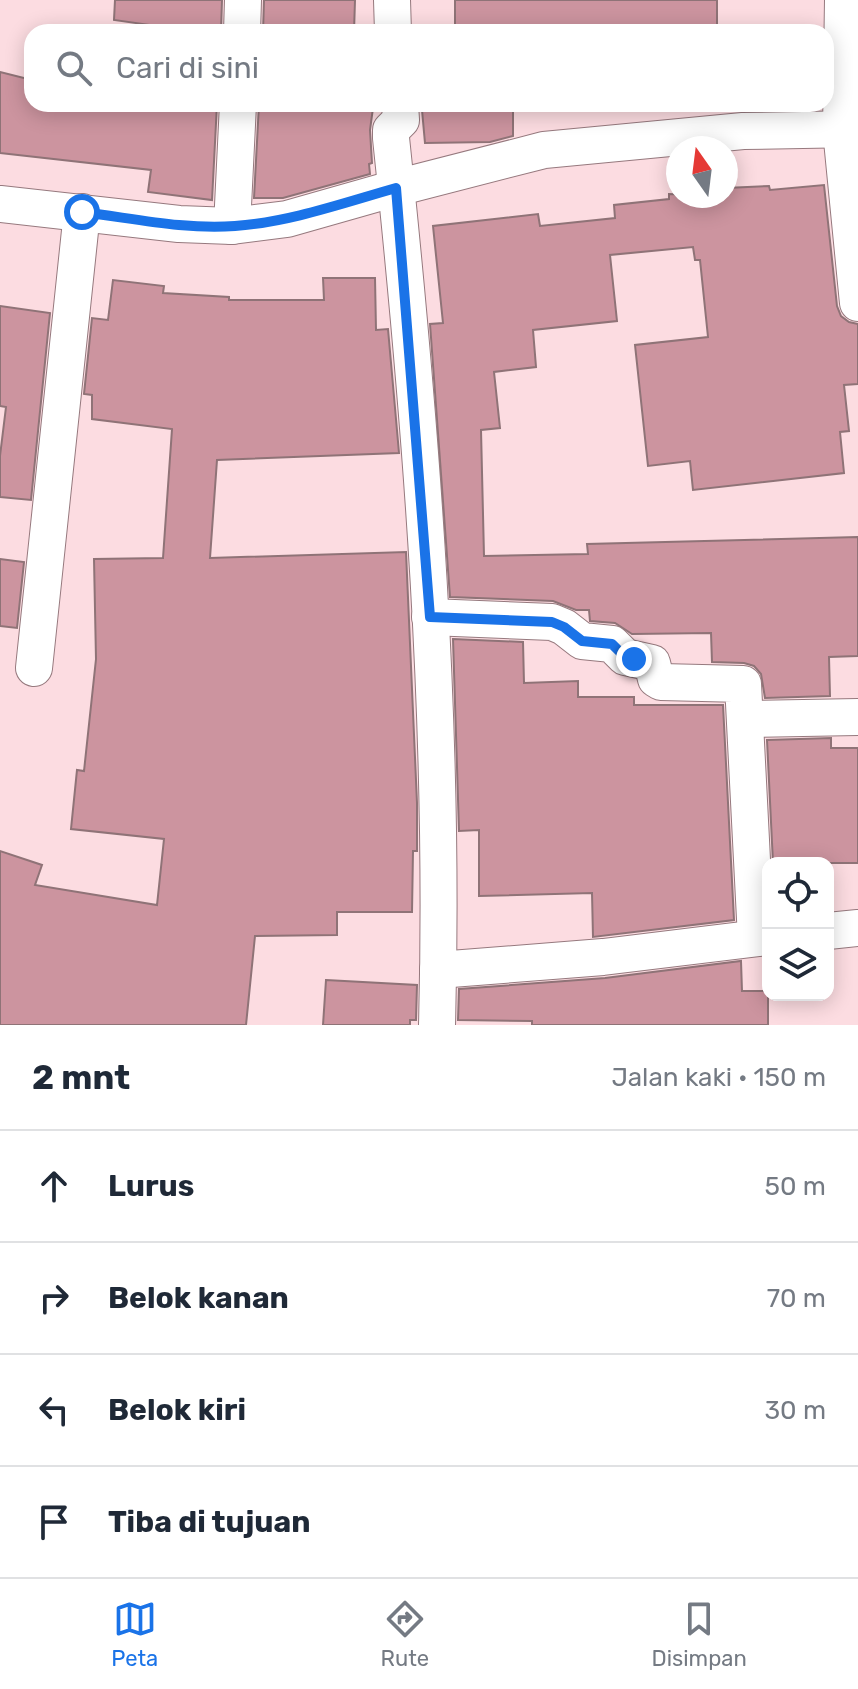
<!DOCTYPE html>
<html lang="id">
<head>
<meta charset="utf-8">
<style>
	:root { --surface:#fff; --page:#f2f2f3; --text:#1f2937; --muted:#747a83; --line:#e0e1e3; --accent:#1a73e8 }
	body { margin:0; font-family:Rubik,sans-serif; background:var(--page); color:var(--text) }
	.controls { position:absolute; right:24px; bottom:24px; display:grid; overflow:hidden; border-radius:16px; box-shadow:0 4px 20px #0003 }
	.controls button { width:72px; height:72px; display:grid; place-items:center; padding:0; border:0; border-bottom:2px solid var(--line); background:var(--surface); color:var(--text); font:40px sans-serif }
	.compass { position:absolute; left:666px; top:136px; width:72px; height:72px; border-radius:50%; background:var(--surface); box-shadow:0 4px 20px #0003; rotate:346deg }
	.stop { position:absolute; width:24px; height:24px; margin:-18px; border:6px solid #1a73e8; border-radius:50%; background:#fff }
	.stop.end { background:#1a73e8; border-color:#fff; box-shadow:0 2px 8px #0008 }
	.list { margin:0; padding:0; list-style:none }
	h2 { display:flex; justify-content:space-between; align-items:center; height:104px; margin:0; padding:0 32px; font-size:34px }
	h2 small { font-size:26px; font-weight:400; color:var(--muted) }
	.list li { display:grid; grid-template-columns:52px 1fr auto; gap:24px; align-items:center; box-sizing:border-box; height:112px; padding:0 32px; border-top:2px solid var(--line) }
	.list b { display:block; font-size:30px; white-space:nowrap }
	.list em { font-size:26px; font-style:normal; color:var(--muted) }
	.icon { flex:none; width:44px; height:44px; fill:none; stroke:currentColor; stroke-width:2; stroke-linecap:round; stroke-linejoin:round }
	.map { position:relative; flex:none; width:858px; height:1025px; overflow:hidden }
	.search { position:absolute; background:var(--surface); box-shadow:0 4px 20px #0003; left:24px; right:24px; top:24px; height:88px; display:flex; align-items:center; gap:20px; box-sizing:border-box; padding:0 28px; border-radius:24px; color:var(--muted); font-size:30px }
	.sheet { height:552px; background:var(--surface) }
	nav { display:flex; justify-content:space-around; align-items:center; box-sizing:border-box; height:112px; border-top:2px solid var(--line); background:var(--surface); font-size:22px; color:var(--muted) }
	nav a { display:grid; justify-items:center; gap:4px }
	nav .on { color:var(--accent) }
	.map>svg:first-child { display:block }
	.building { fill:#cc949f; stroke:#8f7377; stroke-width:2 }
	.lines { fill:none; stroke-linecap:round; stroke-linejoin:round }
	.street-casing { stroke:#96797e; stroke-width:38 }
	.street { stroke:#fff; stroke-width:36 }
	.route { stroke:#1a73e8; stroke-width:10 }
</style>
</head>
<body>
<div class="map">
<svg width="858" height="1025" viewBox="0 0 858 1025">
	<rect width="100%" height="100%" fill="#fcdce1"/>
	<!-- building -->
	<g class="building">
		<path d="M115,0H222L221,32H199L114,20Z"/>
		<path d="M264,0H355L354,32H263Z"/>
		<rect x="455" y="0" width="262" height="32"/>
		<path d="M0,72L32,80V104H118L158,109L159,104H217L212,200L148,192L151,170L0,153Z"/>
		<path d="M259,104L373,108L370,130L372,163L369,164L370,174L283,198H254Z"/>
		<path d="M513,109V136L490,142L425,143L422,110Z"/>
		<path d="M824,185L837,306L841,316L849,322L858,324V384L844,385L849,431L840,432L844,473L693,490L690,461L648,466L635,345L708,337L700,260H695L693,247L610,255L617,321L533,330L536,367L494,372L500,428L481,430L484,556L588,554L587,544L858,537V656L829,657L830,696L765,698L761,674L754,666L744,663L712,662L711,633L632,634L615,623L590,621L589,610H576L553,601L450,597L430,324L443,323L433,226L538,214L540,226L615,218L614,205L669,199V194L726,196V188L769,186L770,190Z"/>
		<path d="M323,278H375L376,330L388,329L399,453L217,460L210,558L406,552L417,803V851H413L412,912H337V935L255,936L246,1025H0V851L42,865L35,885L157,905L164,839L71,829L77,770L84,771L96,659L94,559L163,558L172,429L92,419V395L84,394L92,318L108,320L113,280L164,286L163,293L229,297V300H324Z"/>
		<path d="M0,306L50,313L31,500L0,497V456L6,407L0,406Z"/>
		<path d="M0,559L24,562L17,628L0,626Z"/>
		<path d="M453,639L523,642L524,683L578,681V697H634V705H723L734,920L593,937L592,893L479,896V830L459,831Z"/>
		<path d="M831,738V748H858V863H773L767,740Z"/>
		<path d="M741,961L742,991H768V1025H532V1021L458,1020L459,989L605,978Z"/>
		<path d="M326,980L417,985L416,1020H410V1025H323Z"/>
	</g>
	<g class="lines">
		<!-- street casing -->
		<g class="street-casing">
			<g id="street">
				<path d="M392,0L393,32"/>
				<path d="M843,0L841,130L858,303"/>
				<path d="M242,32L243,0"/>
				<path d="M400,104L401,120L391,130V138C422,432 445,729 437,1025"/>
				<path d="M0,204L179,224L232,226L287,219L396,188L544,150L743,131L858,129"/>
				<path d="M232,226L238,104"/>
				<path d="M430,617L552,622L564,627L582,641L612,644L625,657L652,663L656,679L661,682L743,684L756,938"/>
				<path d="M34,668L82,212"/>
				<path d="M747,719L858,717"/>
				<path d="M828,931L858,928"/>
				<path d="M438,970L603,957L768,937"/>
			</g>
		</g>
		<!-- street -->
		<use href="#street" class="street"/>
	</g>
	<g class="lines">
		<!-- route -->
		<path class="route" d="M82,212C132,218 185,230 235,226C290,222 343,203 396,188L430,617L552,622L564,627L582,641L612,644L625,657L634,659"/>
	</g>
</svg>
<div class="controls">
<button><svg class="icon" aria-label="locate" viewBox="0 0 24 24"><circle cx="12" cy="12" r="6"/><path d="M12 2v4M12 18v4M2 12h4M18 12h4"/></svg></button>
<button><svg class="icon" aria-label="layers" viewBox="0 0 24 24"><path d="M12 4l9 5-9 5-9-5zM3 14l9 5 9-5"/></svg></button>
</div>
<svg class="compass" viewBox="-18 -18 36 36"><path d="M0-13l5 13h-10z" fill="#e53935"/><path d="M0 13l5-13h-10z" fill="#747a83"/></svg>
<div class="stop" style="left:82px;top:212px"></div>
<div class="stop end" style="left:634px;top:659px"></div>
<div class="search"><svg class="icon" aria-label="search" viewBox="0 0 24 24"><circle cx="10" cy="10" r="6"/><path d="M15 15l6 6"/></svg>Cari di sini</div>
</div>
<section class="sheet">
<h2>2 mnt<small>Jalan kaki · 150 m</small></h2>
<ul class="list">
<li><svg class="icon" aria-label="ahead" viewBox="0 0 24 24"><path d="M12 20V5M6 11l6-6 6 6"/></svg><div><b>Lurus</b></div><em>50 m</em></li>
<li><svg class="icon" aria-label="right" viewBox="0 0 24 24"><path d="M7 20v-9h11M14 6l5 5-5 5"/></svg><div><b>Belok kanan</b></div><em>70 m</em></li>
<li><svg class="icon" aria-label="left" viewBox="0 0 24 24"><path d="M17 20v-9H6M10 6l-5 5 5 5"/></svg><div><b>Belok kiri</b></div><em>30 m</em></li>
<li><svg class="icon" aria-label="arrive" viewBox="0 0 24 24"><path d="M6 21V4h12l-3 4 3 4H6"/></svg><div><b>Tiba di tujuan</b></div></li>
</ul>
</section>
<nav>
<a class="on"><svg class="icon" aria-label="map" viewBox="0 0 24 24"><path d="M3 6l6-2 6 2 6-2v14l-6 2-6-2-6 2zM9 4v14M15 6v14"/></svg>Peta</a>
<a><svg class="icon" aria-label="directions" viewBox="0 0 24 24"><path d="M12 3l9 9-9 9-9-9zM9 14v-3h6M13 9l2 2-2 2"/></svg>Rute</a>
<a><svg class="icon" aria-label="saved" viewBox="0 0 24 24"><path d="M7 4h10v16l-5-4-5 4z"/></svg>Disimpan</a>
</nav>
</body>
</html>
